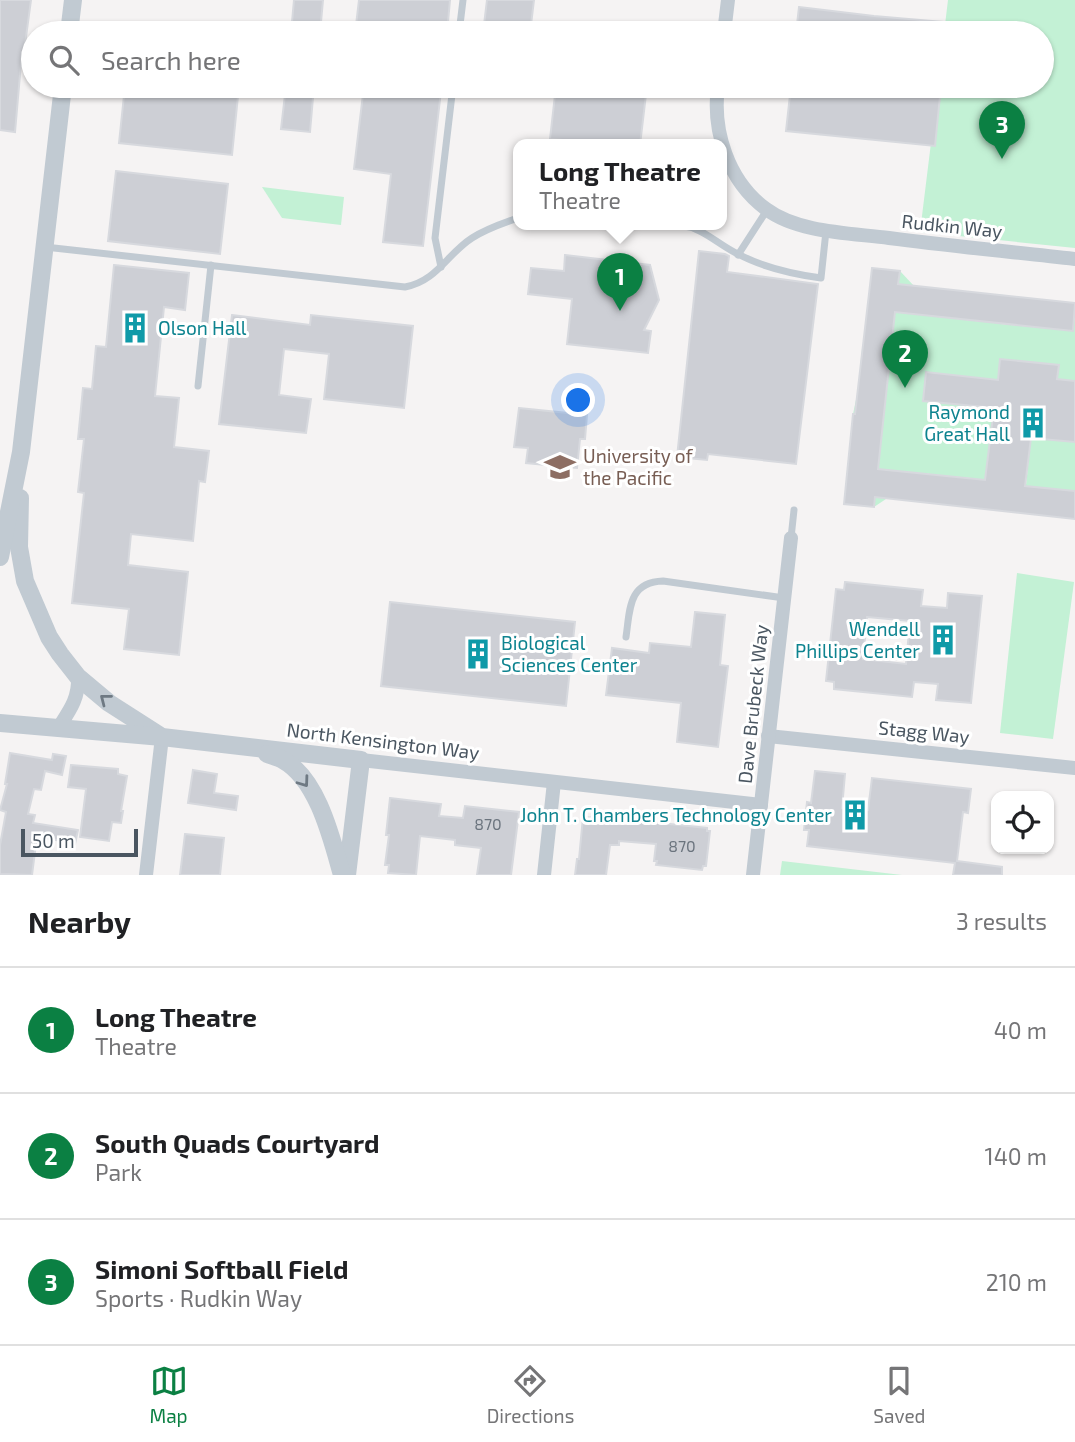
<!DOCTYPE html>
<html lang="en">
<head>
<meta charset="utf-8">
<style>
	:root { --surface:#fff; --page:#f2f2f2; --text:#202124; --muted:#757577; --line:#e0e0e0; --accent:#0b8043 }
	body { margin:0; font-family:"Exo 2",sans-serif; background:var(--page); color:var(--text) }
	.controls { position:absolute; right:21px; bottom:21px; display:grid; overflow:hidden; border-radius:14px; box-shadow:0 2px 5px #0004 }
	.controls button { width:63px; height:63px; display:grid; place-items:center; padding:0; border:0; border-bottom:2px solid var(--line); background:var(--surface); color:var(--text); font:35px sans-serif }
	.scale { position:absolute; left:21px; bottom:18px; width:117px; box-sizing:border-box; padding-left:7px; border:4px solid #4a5661; border-top:0; font-size:19px; line-height:24px; white-space:nowrap; color:#4a5661; -webkit-text-stroke:5px #fff; paint-order:stroke }
	.you { position:absolute; left:579px; top:401px; width:24px; height:24px; margin:-18px; border:5px solid #fff; border-radius:50%; background:#1a73e8; box-shadow:0 0 0 10px #1a73e833 }
	.badge { display:grid; place-items:center; width:46px; height:46px; border-radius:50%; background:var(--accent); color:#fff; font-size:23px; font-weight:700 }
	.pin { position:absolute; translate:-50% -58px; filter:drop-shadow(0 2px 4px #0008) }
	.pin::after { content:''; position:absolute; top:37px; width:24px; height:21px; background:inherit; clip-path:polygon(0 0,100% 0,50% 100%) }
	.popup { position:absolute; left:513px; top:139px; width:214px; height:91px; box-sizing:border-box; display:grid; place-content:center; border-radius:14px; background:var(--surface); filter:drop-shadow(0 2px 5px #0005); font-size:23px; white-space:nowrap; color:var(--muted) }
	.popup b { font-size:26px; color:var(--text) }
	.popup::after { content:''; position:absolute; left:50%; top:100%; margin-left:-14px; border:14px solid transparent; border-top-color:var(--surface) }
	.list { margin:0; padding:0; list-style:none }
	h2 { display:flex; justify-content:space-between; align-items:center; height:91px; margin:0; padding:0 28px; font-size:30px }
	h2 small { font-size:23px; font-weight:400; color:var(--muted) }
	.list li { display:grid; grid-template-columns:46px 1fr auto; gap:21px; align-items:center; box-sizing:border-box; height:126px; padding:0 28px; border-top:2px solid var(--line) }
	.list b { display:block; font-size:26px; white-space:nowrap }
	.list p { margin:0; font-size:23px; white-space:nowrap; color:var(--muted) }
	.list em { font-size:23px; font-style:normal; color:var(--muted) }
	.icon { flex:none; width:38px; height:38px; fill:none; stroke:currentColor; stroke-width:2; stroke-linecap:round; stroke-linejoin:round }
	.map { position:relative; flex:none; width:1075px; height:875px; overflow:hidden }
	.search { position:absolute; background:var(--surface); box-shadow:0 2px 5px #0004; left:21px; right:21px; top:21px; height:77px; display:flex; align-items:center; gap:18px; box-sizing:border-box; padding:0 24px; border-radius:38px; color:var(--muted); font-size:26px }
	.sheet { height:469px; background:var(--surface) }
	nav { display:flex; justify-content:space-around; align-items:center; box-sizing:border-box; height:98px; border-top:2px solid var(--line); background:var(--surface); font-size:19px; color:var(--muted) }
	nav a { display:grid; justify-items:center; gap:4px }
	nav .on { color:var(--accent) }
	.map>svg:first-child { display:block }
	.green { fill:#c3f1d5 }
	.building { fill:#cdcfd5; stroke:#d7d9de; stroke-width:2; fill-rule:evenodd }
	.lines { fill:none; stroke-linecap:round; stroke-linejoin:round }
	.service { stroke:#c1cad2; stroke-width:7 }
	.minor { stroke:#c1cad2; stroke-width:14 }
	.tertiary { stroke:#c1cad2; stroke-width:18 }
	.oneway { stroke:#6e7983 }
	.labels { text-anchor:middle; stroke-width:6; stroke-linejoin:round; paint-order:stroke }
	.number-label { font-size:16px; fill:#6b747e }
	.street-label { font-size:19px; fill:#4a5661; stroke:#fff }
	.culture-label { font-size:19px; fill:#0d838f; stroke:#fff; text-anchor:end }
	.education-label { font-size:19px; fill:#785e54; stroke:#fff; text-anchor:start }
</style>
</head>
<body>
<div class="map">
<svg width="1075" height="875" viewBox="0 0 1075 875">
	<rect width="100%" height="100%" fill="#f5f3f3"/>
	<!-- green -->
	<g class="green">
		<path d="M948,0H1075V248L920,232L938,86H1042V33H944Z"/>
		<path d="M262,187L344,197L341,225L282,218Z"/>
		<path d="M900,271L914,286L911,314L984,322L987,294L1004,295L1001,324L1073,331L1075,313V381L1057,379L1058,365L1000,359L998,380L926,372L923,401L994,408L982,508L970,478L890,470L886,499L874,507L882,417L853,414L857,395L884,399L888,371L860,368L862,349L890,352Z"/>
		<path d="M1031,438L1075,442V491L1037,487L1034,514L1023,513Z"/>
		<path d="M1017,573L1074,582L1053,739L1000,733Z"/>
		<path d="M782,861L902,875H780Z"/>
	</g>
	<!-- building -->
	<g class="building">
		<path d="M0,0H31L24,52H22L15,132L0,130Z"/>
		<path d="M294,0H323L320,33H291Z"/>
		<path d="M359,0H450L447,33H381L382,28L356,25Z"/>
		<path d="M487,0H534L530,33H483Z"/>
		<path d="M799,7L874,16L966,24V33H796Z"/>
		<path d="M125,86H239L232,155L119,143Z"/>
		<path d="M286,86H314L310,132L281,129Z"/>
		<path d="M364,86H396L441,91L423,246L383,242L391,174L354,169Z"/>
		<path d="M556,86H647L640,145H561L562,140L550,139Z"/>
		<path d="M791,86H941L935,146L786,131Z"/>
		<path d="M116,171L228,184L220,254L108,241Z"/>
		<path d="M699,251L725,254L729,256L727,272L818,284L796,464L708,454L707,460L677,457Z"/>
		<path d="M565,255L650,265L659,300L644,330L651,331L648,353L567,344L572,299L528,294L531,268L564,271Z"/>
		<path d="M114,265L189,273L185,310L164,307L155,396L179,398L174,447L209,451L205,482L199,481L193,541L131,534L128,565L188,572L179,655L124,649L129,609L72,603L84,493L78,492L84,439H78L83,388L92,389L96,346L106,347Z"/>
		<path d="M872,268L900,271L898,284L1075,303L1073,331L895,312L878,469L985,480L994,408L923,401L926,372L998,380L1000,359L1059,365L1057,379L1075,381V442L1031,438L1025,486L1075,491V519L875,497L874,507L844,504L853,414H855Z"/>
		<path d="M232,315L310,325L311,315L413,326L404,408L324,399L329,354L284,349L279,395L311,399L306,433L219,424Z"/>
		<path d="M519,408L587,415L585,439H580L577,468L526,463L528,448L514,447Z"/>
		<path d="M845,582L923,590L921,606L947,608L948,593L982,596L971,703L936,700L938,684L914,682L912,697L834,689V682L826,681L836,589L844,590ZM867,617L910,621L906,664L863,659Z"/>
		<path d="M390,602L575,622L566,706L381,686Z"/>
		<path d="M695,612L725,615L720,665L728,666L718,747L677,742L681,703L606,695L612,648L649,653L650,643L691,647Z"/>
		<path d="M10,753L52,760L53,754L66,756L62,775L45,771L41,790L34,789L28,814L35,815L33,823L78,830L75,844L37,836L32,875L0,874V845L6,812L0,810L7,784H5Z"/>
		<path d="M71,765L118,769V774L127,776L121,811H123L121,823L112,822L109,841L80,837L86,789L68,787Z"/>
		<path d="M193,770L217,774L214,793L238,796L236,810L188,803Z"/>
		<path d="M815,771L845,774L842,808L868,810L872,778L971,789L968,813L963,812L957,861L1002,867V875H953L955,863L807,846L809,830H804L807,802L811,803Z"/>
		<path d="M390,798L441,804L439,816L463,818L465,806L519,812L511,875H477L481,848L455,845V840L420,836L416,875L388,873L389,865H385L389,835H386Z"/>
		<path d="M597,815L642,819V821L707,828V831H710L706,866H703L702,870L656,865L657,861H654L656,844L619,841V845H610L606,875H575L577,859H579L583,817L597,818Z"/>
		<path d="M185,834L224,838L220,875H180Z"/>
	</g>
	<g class="lines">
		<!-- service -->
		<g class="service">
			<path d="M459,33L463,0"/>
			<path d="M680,225C704,228 717,244 738,254C764,268 792,274 821,278L826,231"/>
			<path d="M45,247L405,287C437,281 447,254 472,238C486,229 503,223 518,218"/>
			<path d="M738,255L767,210"/>
			<path d="M441,267L435,238L453,86"/>
			<path d="M198,386L211,265"/>
			<path d="M791,538L794,510"/>
			<path d="M626,637C630,610 628,582 663,581L784,598"/>
		</g>
		<!-- minor -->
		<g class="minor">
			<path d="M724,33L728,0"/>
			<path d="M718,86C712,131 728,181 766,209C798,233 851,233 889,238C951,246 1013,252 1075,259"/>
			<path d="M59,727C70,710 79,698 78,677"/>
			<path d="M768,736L1075,768"/>
			<path d="M361,760L761,805"/>
			<path d="M146,875L162,737"/>
			<path d="M544,875L554,782"/>
			<path d="M753,875L791,538"/>
		</g>
		<!-- tertiary -->
		<g class="tertiary">
			<path d="M69,33L73,0"/>
			<path d="M20,498L19,547L25,581L49,637L60,654L78,677L109,703L159,735"/>
			<path d="M0,557L21,452L63,86"/>
			<path d="M0,723L162,737L361,760L347,875"/>
			<path d="M267,754C272,756 278,757 283,760C318,779 332,840 342,875"/>
		</g>
	</g>
	<!-- one-way arrows -->
	<defs><path id="oneway-chevron" d="M-2-3.5L2.5 0L-2 3.5" fill="none" stroke-width="1.6" stroke-linecap="round" stroke-linejoin="round" transform="scale(1.75)"/></defs>
	<g class="oneway">
		<use href="#oneway-chevron" transform="translate(105 699) rotate(-142)"/>
		<use href="#oneway-chevron" transform="translate(304 782) rotate(54)"/>
	</g>
	<!-- icons -->
	<defs>
		<g id="building-bare" transform="scale(2.415)"><path d="M-4-6H4V6H1V3H-1V6H-4ZM-2.5-4.3h1.7v1.8h-1.7ZM.8-4.3h1.7v1.8H.8ZM-2.5-1h1.7V.8h-1.7ZM.8-1h1.7V.8H.8Z" fill="#0f9aa8" stroke="#fff" stroke-width="2.5" paint-order="stroke"/></g>
		<g id="university-bare" transform="scale(2.415)"><path d="M0-5L7-2L0 1L-7-2ZM-4 1L0 2.5L4 1V4Q0 6-4 4Z" fill="#8d6e63" stroke="#fff" stroke-width="2.5" paint-order="stroke"/></g>
	</defs>
	<g fill-rule="evenodd">
		<use href="#building-bare" x="135" y="328"/>
		<use href="#building-bare" x="1033" y="423"/>
		<use href="#university-bare" x="560" y="467"/>
		<use href="#building-bare" x="943" y="640"/>
		<use href="#building-bare" x="478" y="654"/>
		<use href="#building-bare" x="855" y="815"/>
	</g>
	<g class="labels">
		<!-- number labels -->
		<g class="number-label">
			<text x="488" y="830">870</text>
			<text x="682" y="852">870</text>
		</g>
		<!-- street labels -->
		<g class="street-label">
			<text transform="translate(952 226) rotate(6)" y="7">Rudkin Way</text>
			<text transform="translate(753 704) rotate(-84)" y="7">Dave Brubeck Way</text>
			<text transform="translate(924 732) rotate(6)" y="7">Stagg Way</text>
			<text transform="translate(383 741) rotate(7)" y="7">North Kensington Way</text>
		</g>
		<!-- culture labels -->
		<g class="culture-label">
			<text x="158" y="335" text-anchor="start">Olson Hall</text>
			<text x="1010" y="419">Raymond<tspan x="1010" dy="22">Great Hall</tspan></text>
			<text x="920" y="636">Wendell<tspan x="920" dy="22">Phillips Center</tspan></text>
			<text x="501" y="650" text-anchor="start">Biological<tspan x="501" dy="22">Sciences Center</tspan></text>
			<text x="832" y="822">John T. Chambers Technology Center</text>
		</g>
		<!-- education labels -->
		<g class="education-label">
			<text x="583" y="463">University of<tspan x="583" dy="22">the Pacific</tspan></text>
		</g>
	</g>
</svg>
<div class="controls">
<button><svg class="icon" aria-label="locate" viewBox="0 0 24 24"><circle cx="12" cy="12" r="6"/><path d="M12 2v4M12 18v4M2 12h4M18 12h4"/></svg></button>
</div>
<div class="scale">50 m</div>
<div class="you"></div>
<div class="pin badge" style="left:620px;top:311px">1</div>
<div class="popup"><b>Long Theatre</b>Theatre</div>
<div class="pin badge" style="left:905px;top:388px">2</div>
<div class="pin badge" style="left:1002px;top:159px">3</div>
<div class="search"><svg class="icon" aria-label="search" viewBox="0 0 24 24"><circle cx="10" cy="10" r="6"/><path d="M15 15l6 6"/></svg>Search here</div>
</div>
<section class="sheet">
<h2>Nearby<small>3 results</small></h2>
<ul class="list">
<li><span class="badge">1</span><div><b>Long Theatre</b><p>Theatre</p></div><em>40 m</em></li>
<li><span class="badge">2</span><div><b>South Quads Courtyard</b><p>Park</p></div><em>140 m</em></li>
<li><span class="badge">3</span><div><b>Simoni Softball Field</b><p>Sports · Rudkin Way</p></div><em>210 m</em></li>
</ul>
</section>
<nav>
<a class="on"><svg class="icon" aria-label="map" viewBox="0 0 24 24"><path d="M3 6l6-2 6 2 6-2v14l-6 2-6-2-6 2zM9 4v14M15 6v14"/></svg>Map</a>
<a><svg class="icon" aria-label="directions" viewBox="0 0 24 24"><path d="M12 3l9 9-9 9-9-9zM9 14v-3h6M13 9l2 2-2 2"/></svg>Directions</a>
<a><svg class="icon" aria-label="saved" viewBox="0 0 24 24"><path d="M7 4h10v16l-5-4-5 4z"/></svg>Saved</a>
</nav>
</body>
</html>
